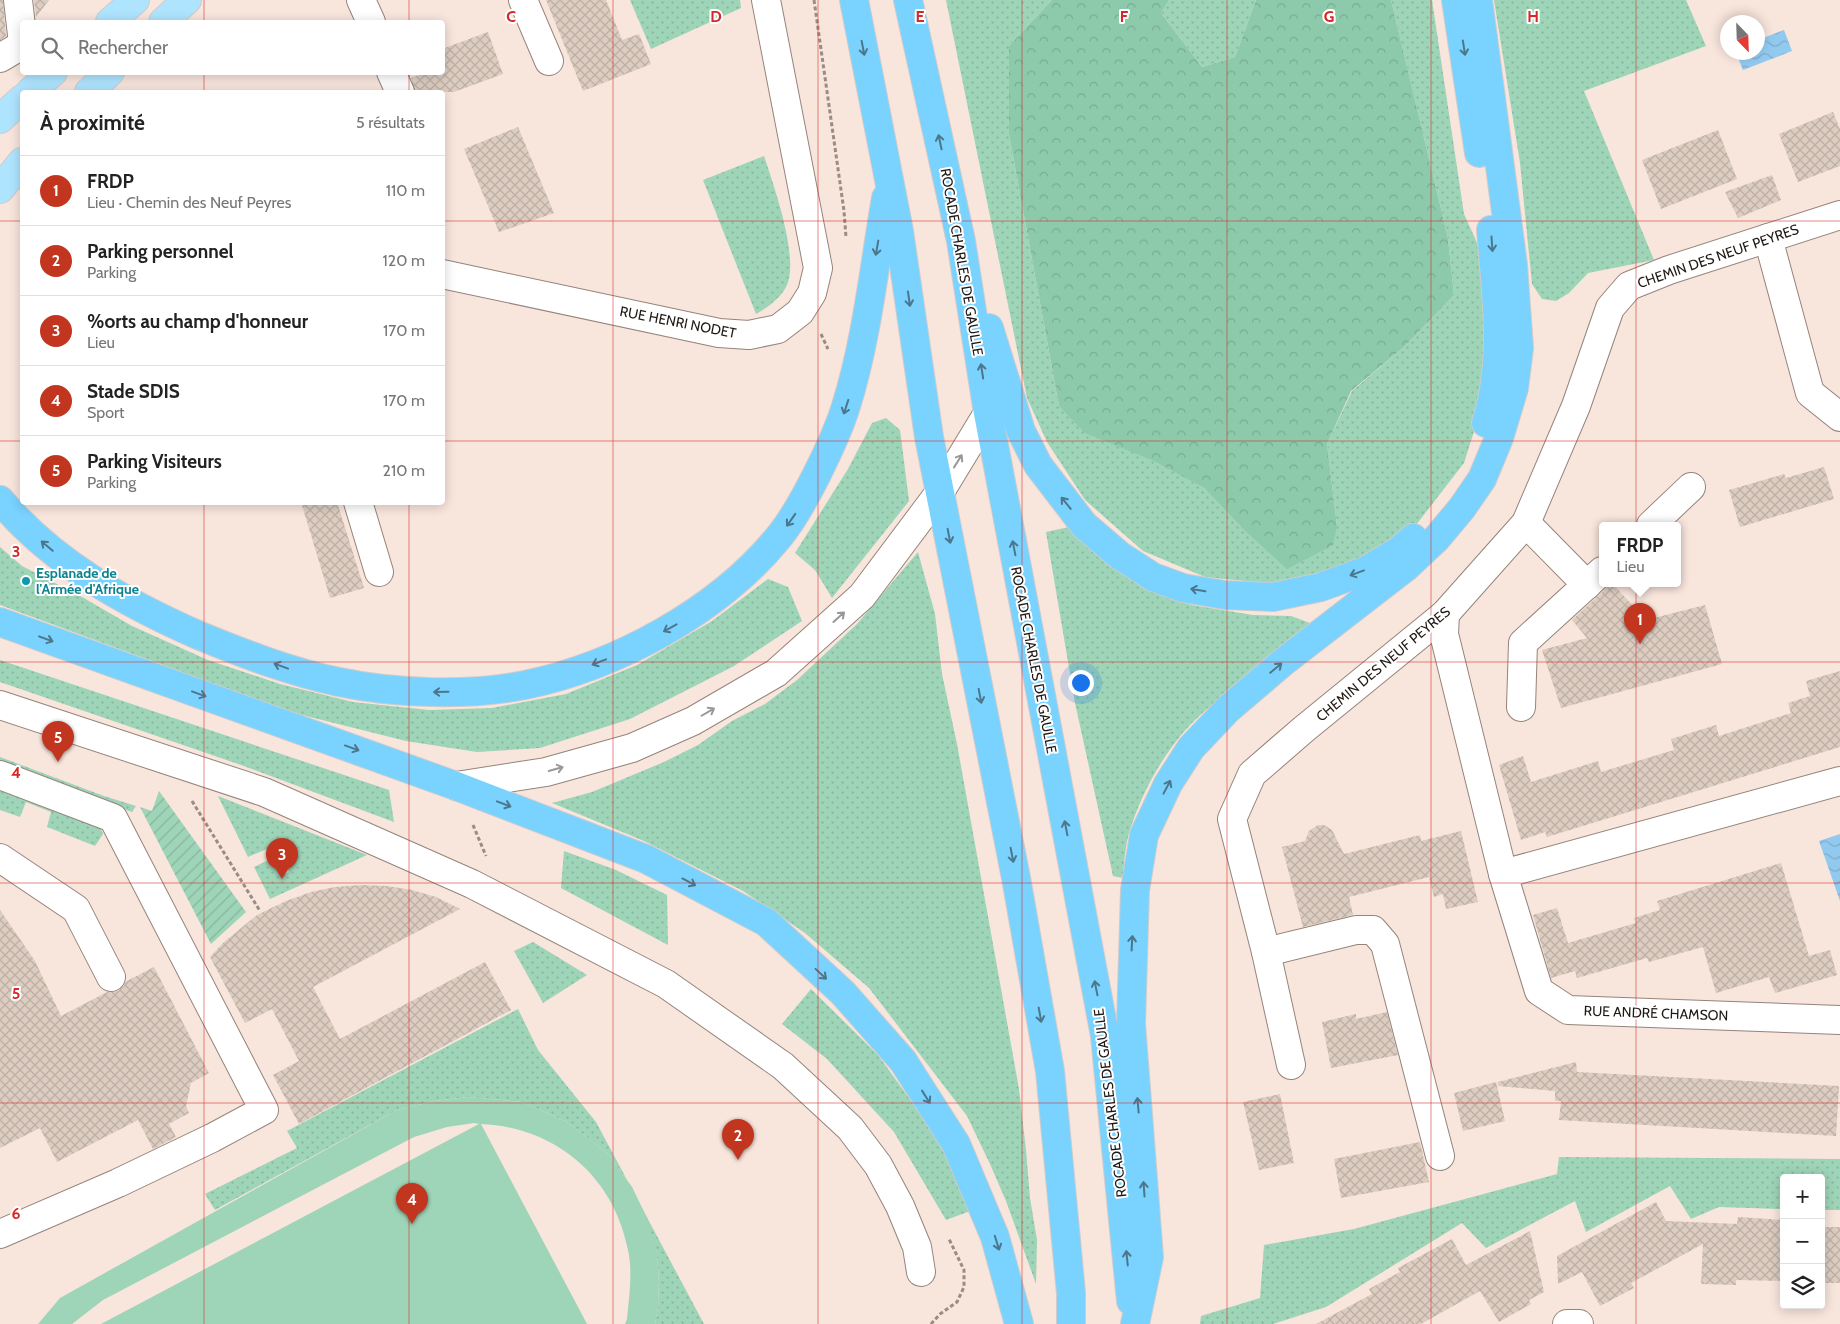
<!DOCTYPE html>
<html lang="fr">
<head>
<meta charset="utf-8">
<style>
	:root { --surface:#fff; --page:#f2f2f2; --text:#222; --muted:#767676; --line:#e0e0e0; --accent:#c2361f }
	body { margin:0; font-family:Cabin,sans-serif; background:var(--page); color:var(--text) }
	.controls { position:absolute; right:15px; bottom:15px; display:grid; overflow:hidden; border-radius:5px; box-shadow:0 2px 12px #0003 }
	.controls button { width:45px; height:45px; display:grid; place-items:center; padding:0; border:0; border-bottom:1px solid var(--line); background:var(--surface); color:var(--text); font:25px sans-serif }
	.compass { position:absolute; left:1720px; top:15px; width:45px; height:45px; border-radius:50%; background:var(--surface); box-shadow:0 2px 12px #0003; rotate:157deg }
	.you { position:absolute; left:1080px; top:682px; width:18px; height:18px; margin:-12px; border:4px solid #fff; border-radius:50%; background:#1a73e8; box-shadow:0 0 0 8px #1a73e833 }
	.badge { display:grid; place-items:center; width:32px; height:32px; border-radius:50%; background:var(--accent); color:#fff; font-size:16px; font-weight:700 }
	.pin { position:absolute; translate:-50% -41px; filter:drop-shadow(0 1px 2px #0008) }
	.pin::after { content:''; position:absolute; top:26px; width:18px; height:15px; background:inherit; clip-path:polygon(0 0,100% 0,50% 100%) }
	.popup { position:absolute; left:1599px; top:522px; width:82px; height:65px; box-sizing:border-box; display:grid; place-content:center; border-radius:5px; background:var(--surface); filter:drop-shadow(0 1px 4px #0005); font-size:16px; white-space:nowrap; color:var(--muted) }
	.popup b { font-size:19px; color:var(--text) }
	.popup::after { content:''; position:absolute; left:50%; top:100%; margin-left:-10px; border:10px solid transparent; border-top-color:var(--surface) }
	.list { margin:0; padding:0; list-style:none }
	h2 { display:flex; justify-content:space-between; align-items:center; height:65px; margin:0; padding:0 20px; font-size:21px }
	h2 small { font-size:16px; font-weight:400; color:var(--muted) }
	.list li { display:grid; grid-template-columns:32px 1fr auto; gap:15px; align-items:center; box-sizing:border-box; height:70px; padding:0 20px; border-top:1px solid var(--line) }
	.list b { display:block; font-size:19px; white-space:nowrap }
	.list p { margin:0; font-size:16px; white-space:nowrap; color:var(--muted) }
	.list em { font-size:16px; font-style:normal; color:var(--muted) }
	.icon { flex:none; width:28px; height:28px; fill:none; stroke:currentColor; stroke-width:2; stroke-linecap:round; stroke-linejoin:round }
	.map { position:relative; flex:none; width:1840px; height:1324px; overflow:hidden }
	.search { position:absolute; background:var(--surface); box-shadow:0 2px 12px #0003; left:20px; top:20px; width:425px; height:55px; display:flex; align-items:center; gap:12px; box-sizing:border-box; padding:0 18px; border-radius:5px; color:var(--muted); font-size:19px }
	.panel { position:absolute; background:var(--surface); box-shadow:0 2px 12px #0003; left:20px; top:90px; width:425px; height:415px; border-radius:5px }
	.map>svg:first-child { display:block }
	.grass { fill:url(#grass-dots) }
	.forest { fill:url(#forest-crowns) }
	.garden { fill:url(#garden-furrows) }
	.pitch { fill:#9ed4b8 }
	.water { fill:url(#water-waves) }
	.building { fill:url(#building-cross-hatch) }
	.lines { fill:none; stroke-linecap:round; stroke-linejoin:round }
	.minor-casing { stroke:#95847b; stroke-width:30 }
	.major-casing { stroke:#cecccc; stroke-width:30 }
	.highway-casing { stroke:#cecccc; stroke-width:30 }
	.path { stroke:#998c85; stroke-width:3; stroke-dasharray:4 2.5; stroke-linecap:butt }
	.minor { stroke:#fff; stroke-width:28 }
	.major { stroke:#afe4ff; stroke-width:28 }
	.highway { stroke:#7ad2ff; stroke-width:28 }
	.oneway { stroke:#4c768a }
	.oneway2 { stroke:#9a9896 }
	.grid { fill:none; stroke:#d62828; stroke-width:1; stroke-opacity:0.55 }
	.culture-dot { fill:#0f9aa8; stroke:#fff; stroke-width:2 }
	.labels { text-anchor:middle; stroke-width:4; stroke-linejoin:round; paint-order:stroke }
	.street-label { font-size:14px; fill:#1f1915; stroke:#fff }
	.culture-label { font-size:14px; font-weight:bold; fill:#0d838f; stroke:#fff; text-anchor:start }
	.grid-label { font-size:16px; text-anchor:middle; font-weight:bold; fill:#d62828; stroke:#fff; stroke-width:4; stroke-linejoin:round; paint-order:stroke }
</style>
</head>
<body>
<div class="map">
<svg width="1840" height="1324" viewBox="0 0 1840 1324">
	<defs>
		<pattern id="grass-dots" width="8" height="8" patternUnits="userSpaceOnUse" patternTransform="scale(1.25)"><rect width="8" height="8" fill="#9ed4b8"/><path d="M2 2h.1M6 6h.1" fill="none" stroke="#88b59d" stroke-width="1.8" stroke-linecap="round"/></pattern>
		<pattern id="forest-crowns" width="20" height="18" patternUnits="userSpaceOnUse" patternTransform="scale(1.25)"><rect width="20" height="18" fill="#8ccaab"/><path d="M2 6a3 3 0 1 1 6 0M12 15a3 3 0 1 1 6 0" fill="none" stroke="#78ad92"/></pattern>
		<pattern id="garden-furrows" width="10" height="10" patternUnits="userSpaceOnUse" patternTransform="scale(1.25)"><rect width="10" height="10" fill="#9ed4b8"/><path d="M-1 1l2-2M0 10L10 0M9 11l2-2" fill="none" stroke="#88b59d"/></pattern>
		<pattern id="water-waves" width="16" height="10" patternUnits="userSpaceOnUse" patternTransform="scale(1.25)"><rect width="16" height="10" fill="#92caef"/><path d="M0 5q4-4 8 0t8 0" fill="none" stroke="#7dadcc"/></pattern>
		<pattern id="building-cross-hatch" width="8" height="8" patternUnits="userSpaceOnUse" patternTransform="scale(1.25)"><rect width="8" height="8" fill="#ddcdc1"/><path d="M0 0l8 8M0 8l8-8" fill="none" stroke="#bdafa5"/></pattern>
	</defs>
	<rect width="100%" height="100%" fill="#f8e5dc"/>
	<!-- grass -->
	<g class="grass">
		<path d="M630,0H740L741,8L651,49Z"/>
		<path d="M946,0H1052L1009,46V134L1059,406L1204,488L1241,527L1337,526L1327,444L1352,391L1405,346L1454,295L1448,238L1391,0H1432L1464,214L1478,245L1485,277L1489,384L1464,463L1416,525L1350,565L1275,584L1205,577L1143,551L1085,500L1047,442L1027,398Z"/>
		<path d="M1169,0H1256L1235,57L1202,67L1161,13Z"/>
		<path d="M1494,0H1686L1706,46L1584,91L1654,260L1588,273L1569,293L1556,301L1542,299L1532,284L1520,163Z"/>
		<path d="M764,156C774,186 799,257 787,285C781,298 767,308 756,314L703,180Z"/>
		<path d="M886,418L900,430L909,501L832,598L815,570L795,553L848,469L872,423Z"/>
		<path d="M1069,527L1107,564L1146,588L1192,605L1253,615L1291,616L1310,623C1271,654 1227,689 1191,724C1163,753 1141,794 1129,833C1125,847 1124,864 1123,878L1113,876L1075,703L1046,532Z"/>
		<path d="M0,547L22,566L82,597L132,626L208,660L280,684L353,702L429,710L492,708L566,694L637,665L712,621L768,579L788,587L802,621L734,666L630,719L540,748L477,752L406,741L290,712L0,605Z"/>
		<path d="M918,552L935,614L942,674L957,744L1019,1089L1026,1150L1030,1198L1037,1240L1036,1284L1006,1201L990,1164L967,1116L869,988L805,933L743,891L644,841L552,803L592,792L664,762L698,745L732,721L765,704L797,680L857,624Z"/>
		<path d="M0,660L389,790L394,822L241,765L0,682Z"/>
		<path d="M0,757L104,796L136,806L132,812L0,763Z"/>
		<path d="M0,784L99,825L103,834L95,846L47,827L51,812L26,802L20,817L0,810Z"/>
		<path d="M218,796L367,855L270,899L254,867L273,858L279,869L282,868L285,874L289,872L287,866L289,865L283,854L290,850L285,841L248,857Z"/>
		<path d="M564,851L616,870L667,895L668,945L561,888Z"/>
		<path d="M533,942L587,975L543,1003L514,951Z"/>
		<path d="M811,989L878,1055L938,1138L973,1210L946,1220L894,1132L827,1059L782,1024Z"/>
		<path d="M518,1009L538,1050L596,1122L704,1324H655L658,1307L659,1282L657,1253L632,1187L607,1153L567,1122L522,1102L469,1097L434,1101L397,1110L215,1210L205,1194L297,1148L287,1131Z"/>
		<path d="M1559,1157L1840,1159V1210H1821V1178H1784V1209L1719,1207L1691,1219L1670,1186L1586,1232L1575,1201L1486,1248L1462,1223L1326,1307L1273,1324H1200L1201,1316L1260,1298L1264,1245L1354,1229L1557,1174Z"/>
	</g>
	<!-- forest -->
	<path class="forest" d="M1052,0H1169L1161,13L1202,67L1235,57L1256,0H1391L1448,238L1454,295L1405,346L1351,391L1327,444L1337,526L1333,545L1287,569L1241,527L1204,488L1154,461L1085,433L1059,406L1009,134V46Z"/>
	<!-- garden -->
	<path class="garden" d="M159,791L246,912L211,944L140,807L152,811Z"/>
	<!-- pitch -->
	<path class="pitch" d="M469,1097L522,1102L567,1122L607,1153L632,1187L647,1218L657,1253L659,1282L658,1307L655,1324H625L627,1319C629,1297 633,1273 628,1250C614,1177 556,1127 481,1124L587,1324H101L479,1124L474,1123L447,1127L414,1137L103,1300L72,1324H38L60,1298L397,1110L434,1101Z"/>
	<!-- water -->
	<g class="water">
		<path d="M1784,30L1792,51L1743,70L1736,53L1758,52V40Z"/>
		<path d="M1840,834V901L1819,841Z"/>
	</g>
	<!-- building -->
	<g class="building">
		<path d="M0,0H3L6,36L0,40Z"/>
		<path d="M34,0H49L36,17Z"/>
		<path d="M546,0H606L622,40L639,34L651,64L583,91Z"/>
		<path d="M488,32L503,74L454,92H415L411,78L428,72H442V49Z"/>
		<path d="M1833,112L1840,129V166L1798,182L1779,134Z"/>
		<path d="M518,127L554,213L499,232L464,149Z"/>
		<path d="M1718,130L1737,179L1661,209L1642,160Z"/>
		<path d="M1772,175L1781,200L1738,218L1725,192Z"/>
		<path d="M1824,467L1834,499L1740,527L1729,490L1784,474L1786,478Z"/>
		<path d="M301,502H337L364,588L330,598Z"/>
		<path d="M1612,583L1646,620L1705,605L1722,664L1561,708L1542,650L1587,638L1572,620Z"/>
		<path d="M1840,671V747L1547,837L1545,832L1521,840L1499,765L1523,756L1531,782L1598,761L1601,772L1674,750L1671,739L1716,725L1719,736L1791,713L1788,703L1810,696L1806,681Z"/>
		<path d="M1318,825H1324L1332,830L1344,854L1420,835L1421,841L1461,831L1478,902L1446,909L1443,894L1434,897L1429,877L1349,897L1353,915L1303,927L1282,847L1305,841L1309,831Z"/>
		<path d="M1781,863L1809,956L1830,950L1837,975L1775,993L1769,977L1716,993L1703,947L1649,962L1647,958L1577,978L1575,971L1551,978L1533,915L1557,908L1568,943L1636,923L1634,918L1660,910L1657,901Z"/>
		<path d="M361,885L387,886L412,890L436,897L460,909L313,987L340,1039L485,962L511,1010L299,1124L273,1075L299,1061L272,1009L245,1023L210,957L223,943L257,915L286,901L311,892L335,887Z"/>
		<path d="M0,910L35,961L61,1016L107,992L118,991L124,986L125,982L154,967L209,1073L191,1083L186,1106L189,1113L169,1124L176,1137L153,1149L138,1120L57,1162L40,1128L0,1148Z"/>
		<path d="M1387,1012L1398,1055L1331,1068L1322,1022L1356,1014V1019Z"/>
		<path d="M1576,1062L1577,1072L1839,1086L1836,1136L1559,1120L1561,1101H1555V1091L1498,1086V1082Z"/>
		<path d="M1496,1082L1505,1121L1463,1131L1454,1093Z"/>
		<path d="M1280,1094L1294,1163L1259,1170L1243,1102Z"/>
		<path d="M1420,1142L1429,1182L1341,1198L1334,1159Z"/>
		<path d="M1656,1202L1666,1221L1737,1224L1738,1217L1784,1220V1281L1736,1280V1285L1701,1284L1703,1244L1631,1283L1634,1288L1600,1306L1582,1272L1558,1284L1557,1256Z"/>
		<rect x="1821" y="1227" width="19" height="56"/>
		<path d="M1530,1231L1544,1292L1529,1300L1531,1304L1499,1322L1480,1291L1421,1324H1316L1372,1294L1369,1289L1400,1272L1398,1268L1452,1239L1466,1265Z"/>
	</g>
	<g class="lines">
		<!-- minor casing -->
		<g class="minor-casing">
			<g id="minor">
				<path d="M18,0L22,35"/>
				<path d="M361,0L371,22"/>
				<path d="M523,0L549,61"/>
				<path d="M0,58L22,45"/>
				<path d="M391,72L400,92"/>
				<path d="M1768,238L1810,393L1840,417"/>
				<path d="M442,274L719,333L749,335L778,329L800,312L812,293L818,268L766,0"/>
				<path d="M358,502L379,572"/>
				<path d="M1526,523L1587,585"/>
				<path d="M1651,525L1691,487"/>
				<path d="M1445,614L1444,634L1503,874L1539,991L1568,1010L1840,1020"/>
				<path d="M0,705L264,792L472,884L666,984L783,1066L850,1128L878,1165L900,1206L917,1247L921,1272"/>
				<path d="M1521,707L1523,643L1602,571"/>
				<path d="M0,775L113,818L264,1110L212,1138L118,1183L0,1234"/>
				<path d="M456,786L546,772L632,748L693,721L776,673L862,596L940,492L988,413"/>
				<path d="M0,858L76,909L111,977"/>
				<path d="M1503,874L1840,781"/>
				<path d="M1266,952L1356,930H1373L1385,944L1440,1156"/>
				<path d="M1291,1065L1266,952L1232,819L1252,774L1304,729L1445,614L1526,523L1576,406L1610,308L1629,286L1669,270L1840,215"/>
				<path d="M1567,1324H1579"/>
			</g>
		</g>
		<!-- major casing -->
		<g class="major-casing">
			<g id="major">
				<path d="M110,22L135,0"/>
				<path d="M163,22L187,0"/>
				<path d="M30,92L53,72"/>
				<path d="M89,92L110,72"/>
				<path d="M0,119L22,99"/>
				<path d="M0,189L22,162"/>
			</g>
		</g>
		<!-- highway casing -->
		<g class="highway-casing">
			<g id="highway">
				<path d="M854,0L899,231L929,437L1016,878L1050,1071L1071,1293V1324"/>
				<path d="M908,0L961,241L988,413L1105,1036L1131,1301"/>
				<path d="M1456,0L1479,153"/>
				<path d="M989,328L1021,431L1038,465L1084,525L1119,555L1153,577L1183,588L1225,595L1273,597L1321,587L1365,571L1400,550L1413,538"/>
				<path d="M1486,423C1506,361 1496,294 1491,230"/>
				<path d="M0,500C52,562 125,603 198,635C244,654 291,672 339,682C396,694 468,696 525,685C617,666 718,611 778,538C794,519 806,496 817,474C828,452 839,429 846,406C867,339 874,267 886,198"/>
				<path d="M0,622L456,786L646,859L766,922L843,993L903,1061L956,1144L995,1237L1019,1324"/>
				<path d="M1135,1324L1149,1257L1131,1024L1135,890L1144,835L1168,784L1191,748L1228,709L1282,663L1405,568L1437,538L1462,508L1482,479L1499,438L1514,388L1519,348L1513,265L1478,0"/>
			</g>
		</g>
		<!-- path -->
		<g class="path">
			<path d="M814,0L844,211L846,237"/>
			<path d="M821,334L828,349"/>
			<path d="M192,801L260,911"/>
			<path d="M473,825L486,856"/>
			<path d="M931,1324L940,1314L957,1302L964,1287V1270L949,1239"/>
		</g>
		<!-- minor -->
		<use href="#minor" class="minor"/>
		<!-- major -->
		<use href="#major" class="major"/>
		<!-- highway -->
		<use href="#highway" class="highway"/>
	</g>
	<!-- one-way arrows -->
	<defs><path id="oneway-shaft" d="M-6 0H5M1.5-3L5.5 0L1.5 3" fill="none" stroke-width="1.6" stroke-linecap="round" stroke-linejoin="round" transform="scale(1.25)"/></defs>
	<g class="oneway">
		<use href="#oneway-shaft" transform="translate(863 48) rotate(79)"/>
		<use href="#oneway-shaft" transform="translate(1464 48) rotate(81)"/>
		<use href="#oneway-shaft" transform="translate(940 142) rotate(-102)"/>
		<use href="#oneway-shaft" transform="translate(1492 244) rotate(86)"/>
		<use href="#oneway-shaft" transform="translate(877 248) rotate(100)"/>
		<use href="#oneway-shaft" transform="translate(909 299) rotate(82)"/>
		<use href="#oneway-shaft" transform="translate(982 371) rotate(-99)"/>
		<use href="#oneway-shaft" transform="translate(846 407) rotate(108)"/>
		<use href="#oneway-shaft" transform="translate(1066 503) rotate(-129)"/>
		<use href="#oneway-shaft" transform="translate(791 520) rotate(125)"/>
		<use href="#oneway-shaft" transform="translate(949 536) rotate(79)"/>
		<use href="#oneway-shaft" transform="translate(47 546) rotate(-140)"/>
		<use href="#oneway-shaft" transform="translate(1014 548) rotate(-101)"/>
		<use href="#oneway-shaft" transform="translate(1357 573) rotate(160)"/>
		<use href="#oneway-shaft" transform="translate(1198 590) rotate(-170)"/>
		<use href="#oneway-shaft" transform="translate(670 628) rotate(151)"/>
		<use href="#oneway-shaft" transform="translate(46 639) rotate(20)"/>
		<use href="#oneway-shaft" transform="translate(599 662) rotate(159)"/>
		<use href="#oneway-shaft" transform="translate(281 666) rotate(-160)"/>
		<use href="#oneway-shaft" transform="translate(1276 668) rotate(-40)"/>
		<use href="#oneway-shaft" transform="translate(441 692) rotate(179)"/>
		<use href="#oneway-shaft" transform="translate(199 694) rotate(20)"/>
		<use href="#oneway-shaft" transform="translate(980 696) rotate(79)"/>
		<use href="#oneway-shaft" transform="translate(352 748) rotate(20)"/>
		<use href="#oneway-shaft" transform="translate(1167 787) rotate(-62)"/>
		<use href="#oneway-shaft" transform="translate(504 804) rotate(21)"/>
		<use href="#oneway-shaft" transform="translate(1066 828) rotate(-101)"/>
		<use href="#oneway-shaft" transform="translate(1012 855) rotate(79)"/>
		<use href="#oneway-shaft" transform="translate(689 882) rotate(28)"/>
		<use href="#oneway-shaft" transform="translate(1132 943) rotate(-87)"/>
		<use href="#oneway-shaft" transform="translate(821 974) rotate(43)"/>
		<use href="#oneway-shaft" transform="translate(1096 988) rotate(-101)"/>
		<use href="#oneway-shaft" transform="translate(1040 1015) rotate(80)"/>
		<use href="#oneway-shaft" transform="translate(926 1097) rotate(58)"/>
		<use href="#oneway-shaft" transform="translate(1138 1105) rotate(-95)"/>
		<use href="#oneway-shaft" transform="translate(1144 1189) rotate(-94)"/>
		<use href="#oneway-shaft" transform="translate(997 1243) rotate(73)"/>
		<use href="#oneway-shaft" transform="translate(1127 1258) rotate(-96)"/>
	</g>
	<g class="oneway2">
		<use href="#oneway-shaft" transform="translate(958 461) rotate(-58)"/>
		<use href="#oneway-shaft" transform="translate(839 617) rotate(-42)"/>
		<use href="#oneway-shaft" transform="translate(708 712) rotate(-30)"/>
		<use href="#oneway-shaft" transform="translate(556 769) rotate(-16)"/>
	</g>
	<!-- grid -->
	<path class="grid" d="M204,0V22M409,0V22M613,0V1324M818,0V1324M1022,0V1324M1227,0V1324M1431,0V1324M1636,0V1324M204,72V92M409,72V92M0,221H22M442,221H1840M0,441H22M442,441H1840M204,502V1324M409,502V1324M0,662H1840M0,883H1840M0,1103H1840"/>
	<!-- markers -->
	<circle class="culture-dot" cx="26" cy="581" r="5"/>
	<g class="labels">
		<!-- street labels -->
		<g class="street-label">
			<text transform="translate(1718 256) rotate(-19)" y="5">CHEMIN DES NEUF PEYRES</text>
			<text transform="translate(962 262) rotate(80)" y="5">ROCADE CHARLES DE GAULLE</text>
			<text transform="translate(678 322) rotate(11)" y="5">RUE HENRI NODET</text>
			<text transform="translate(1034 660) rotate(79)" y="5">ROCADE CHARLES DE GAULLE</text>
			<text transform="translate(1383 664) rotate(-40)" y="5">CHEMIN DES NEUF PEYRES</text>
			<text transform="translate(1656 1013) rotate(2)" y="5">RUE ANDRÉ CHAMSON</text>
			<text transform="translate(1110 1103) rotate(-97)" y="5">ROCADE CHARLES DE GAULLE</text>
		</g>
		<!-- culture labels -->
		<g class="culture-label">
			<text x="36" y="578">Esplanade de<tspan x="36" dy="16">l'Armée d'Afrique</tspan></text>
		</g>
	</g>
	<g class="grid-label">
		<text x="511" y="22">C</text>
		<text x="716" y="22">D</text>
		<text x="920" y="22">E</text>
		<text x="1124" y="22">F</text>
		<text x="1329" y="22">G</text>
		<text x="1533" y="22">H</text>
		<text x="16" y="557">3</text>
		<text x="16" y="778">4</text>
		<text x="16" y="999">5</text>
		<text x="16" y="1219">6</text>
	</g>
</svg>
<div class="controls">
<button>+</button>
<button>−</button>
<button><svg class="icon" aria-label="layers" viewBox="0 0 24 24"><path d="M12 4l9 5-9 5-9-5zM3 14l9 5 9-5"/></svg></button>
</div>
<svg class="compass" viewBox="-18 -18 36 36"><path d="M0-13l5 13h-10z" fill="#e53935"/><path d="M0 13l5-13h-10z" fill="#767676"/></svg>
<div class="you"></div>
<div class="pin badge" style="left:1640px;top:644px">1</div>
<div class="popup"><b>FRDP</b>Lieu</div>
<div class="pin badge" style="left:738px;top:1160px">2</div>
<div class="pin badge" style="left:282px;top:879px">3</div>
<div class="pin badge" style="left:412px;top:1224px">4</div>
<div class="pin badge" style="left:58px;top:762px">5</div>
<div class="search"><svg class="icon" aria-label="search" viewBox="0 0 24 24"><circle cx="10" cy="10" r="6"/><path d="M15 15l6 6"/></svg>Rechercher</div>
<section class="panel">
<h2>À proximité<small>5 résultats</small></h2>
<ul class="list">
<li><span class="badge">1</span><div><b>FRDP</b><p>Lieu · Chemin des Neuf Peyres</p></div><em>110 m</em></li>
<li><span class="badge">2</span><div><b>Parking personnel</b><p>Parking</p></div><em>120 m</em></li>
<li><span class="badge">3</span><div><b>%orts au champ d'honneur</b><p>Lieu</p></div><em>170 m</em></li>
<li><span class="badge">4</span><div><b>Stade SDIS</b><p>Sport</p></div><em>170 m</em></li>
<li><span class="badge">5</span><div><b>Parking Visiteurs</b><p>Parking</p></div><em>210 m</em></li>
</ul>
</section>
</div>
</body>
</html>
